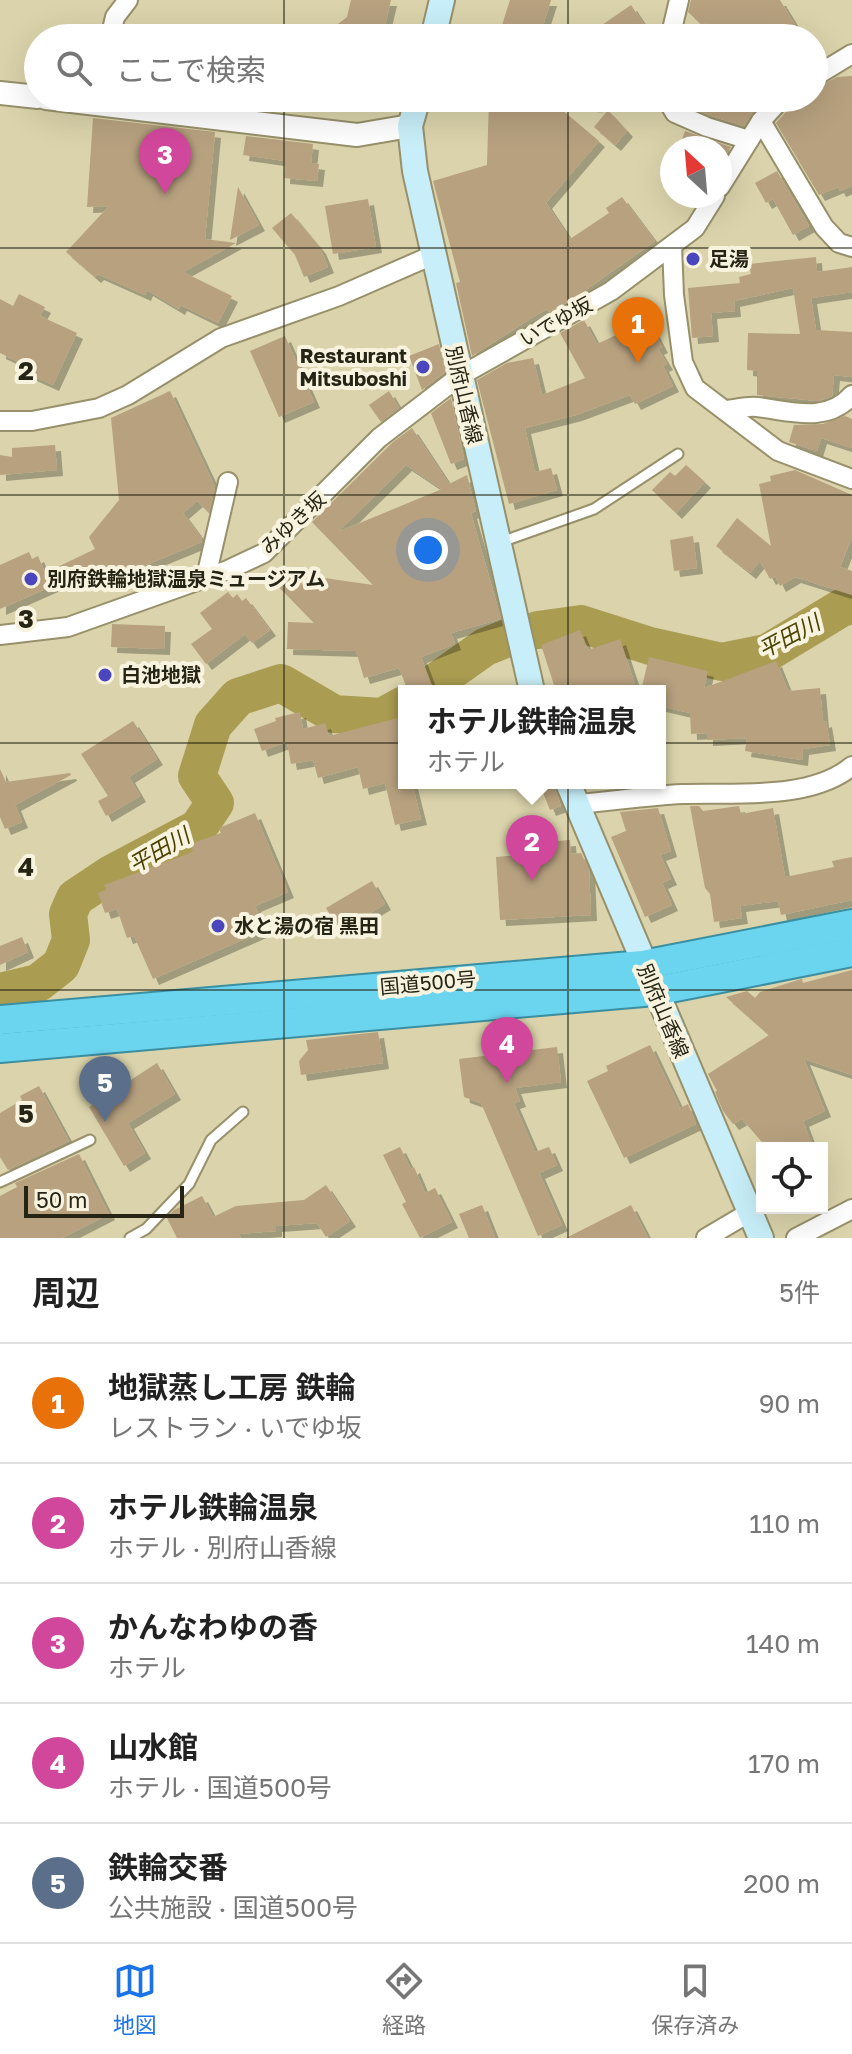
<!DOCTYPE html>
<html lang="ja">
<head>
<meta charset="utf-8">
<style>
	:root { --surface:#fff; --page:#f6f6f6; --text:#222; --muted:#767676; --line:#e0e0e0; --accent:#1a73e8 }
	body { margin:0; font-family:"Golos Text","Noto Sans JP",sans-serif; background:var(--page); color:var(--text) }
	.controls { position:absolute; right:24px; bottom:24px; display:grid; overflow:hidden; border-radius:0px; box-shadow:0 8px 32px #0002 }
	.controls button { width:72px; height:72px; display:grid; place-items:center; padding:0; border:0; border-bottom:2px solid var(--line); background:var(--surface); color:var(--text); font:40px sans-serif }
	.compass { position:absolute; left:660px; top:136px; width:72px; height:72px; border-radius:50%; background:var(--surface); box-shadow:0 8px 32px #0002; rotate:334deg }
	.scale { position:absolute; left:24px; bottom:20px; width:160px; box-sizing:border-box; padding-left:8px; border:4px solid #262414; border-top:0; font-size:22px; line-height:28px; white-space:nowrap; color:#262414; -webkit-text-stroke:6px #f7f3df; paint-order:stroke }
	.you { position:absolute; left:428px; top:550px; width:28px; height:28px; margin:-20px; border:6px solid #fff; border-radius:50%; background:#1a73e8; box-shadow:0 0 0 12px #1a73e833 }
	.badge { display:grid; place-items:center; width:52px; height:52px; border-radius:50%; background:var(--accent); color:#fff; font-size:26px; font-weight:700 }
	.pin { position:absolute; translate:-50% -66px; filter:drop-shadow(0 2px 4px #0008) }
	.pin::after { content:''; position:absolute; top:42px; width:28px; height:24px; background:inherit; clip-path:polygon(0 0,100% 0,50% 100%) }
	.popup { position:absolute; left:398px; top:685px; width:268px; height:104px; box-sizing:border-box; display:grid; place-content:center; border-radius:0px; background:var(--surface); filter:drop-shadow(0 2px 6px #0005); font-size:26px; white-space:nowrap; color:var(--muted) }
	.popup b { font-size:30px; color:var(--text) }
	.popup::after { content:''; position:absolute; left:50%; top:100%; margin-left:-16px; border:16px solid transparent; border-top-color:var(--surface) }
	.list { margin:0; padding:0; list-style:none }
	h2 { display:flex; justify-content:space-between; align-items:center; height:104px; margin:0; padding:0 32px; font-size:34px }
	h2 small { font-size:26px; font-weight:400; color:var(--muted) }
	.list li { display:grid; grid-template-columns:52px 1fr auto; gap:24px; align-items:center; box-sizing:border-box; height:120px; padding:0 32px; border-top:2px solid var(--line) }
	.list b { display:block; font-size:30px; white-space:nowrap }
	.list p { margin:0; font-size:26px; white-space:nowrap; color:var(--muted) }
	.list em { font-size:26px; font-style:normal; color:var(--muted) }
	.icon { flex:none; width:44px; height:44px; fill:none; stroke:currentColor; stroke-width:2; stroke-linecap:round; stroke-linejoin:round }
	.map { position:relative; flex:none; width:852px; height:1238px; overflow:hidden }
	.search { position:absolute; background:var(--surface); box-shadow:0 8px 32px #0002; left:24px; right:24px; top:24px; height:88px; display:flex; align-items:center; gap:20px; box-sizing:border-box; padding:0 28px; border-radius:44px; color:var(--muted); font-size:30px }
	.sheet { height:704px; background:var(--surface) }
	nav { display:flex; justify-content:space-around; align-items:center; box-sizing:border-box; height:112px; border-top:2px solid var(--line); background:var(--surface); font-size:22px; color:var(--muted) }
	nav a { display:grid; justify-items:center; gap:4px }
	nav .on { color:var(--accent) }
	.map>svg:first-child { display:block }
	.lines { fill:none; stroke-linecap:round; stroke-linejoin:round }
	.river { stroke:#aa9c50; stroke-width:38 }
	.building { fill:#b7a17f; fill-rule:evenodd; filter:url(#shadow) }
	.service-casing { stroke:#97906a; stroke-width:13 }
	.minor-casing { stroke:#97906a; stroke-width:22 }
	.tertiary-casing { stroke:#97906a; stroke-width:26 }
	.secondary-casing { stroke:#97906a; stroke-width:28 }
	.trunk-casing { stroke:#3b8fa0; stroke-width:32 }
	.path { stroke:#8b8668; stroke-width:4; stroke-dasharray:6 4; stroke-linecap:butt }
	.service { stroke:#fff; stroke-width:9 }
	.minor { stroke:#fff; stroke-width:18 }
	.tertiary { stroke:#fff; stroke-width:22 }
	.secondary { stroke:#c8eff9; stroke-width:24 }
	.trunk { stroke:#6bd4ef; stroke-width:28 }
	.grid { fill:none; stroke:#262414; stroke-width:2; stroke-opacity:0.55 }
	.poi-dot { fill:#4b46bd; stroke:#f7f3df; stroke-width:3 }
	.labels { text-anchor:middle; stroke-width:8; stroke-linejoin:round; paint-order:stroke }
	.poi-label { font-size:20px; font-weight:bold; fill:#262414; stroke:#f7f3df; text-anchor:start }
	.street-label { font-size:20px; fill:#262414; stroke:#f7f3df }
	.water-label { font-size:22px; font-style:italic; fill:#4b4101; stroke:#f7f3df }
	.grid-label { font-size:26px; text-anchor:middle; font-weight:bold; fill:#262414; stroke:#f7f3df; stroke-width:8; stroke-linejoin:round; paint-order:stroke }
</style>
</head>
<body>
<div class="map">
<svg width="852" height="1238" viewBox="0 0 852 1238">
	<defs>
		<filter id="shadow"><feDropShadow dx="6" dy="6" stdDeviation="0" flood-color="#0004"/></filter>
	</defs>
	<rect width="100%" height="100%" fill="#dad3ab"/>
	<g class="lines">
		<!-- river -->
		<g class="river">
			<path d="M538,630L581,624L650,646L722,662L767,653L843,607L852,606"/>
			<path d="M423,691L485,647L515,635"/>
			<path d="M0,992L38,983L61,965L71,940L68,914L75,898L111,874L198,828L215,803L197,776L213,725L238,697L281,683L334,714L382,717L404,705"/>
		</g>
	</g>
	<!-- building -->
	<g class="building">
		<path d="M351,0H391L382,38H320L347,17Z"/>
		<path d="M510,0H551L539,38H498Z"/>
		<path d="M691,0H780L803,38H738L706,23L703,26L688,12Z"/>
		<path d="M631,5L653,38H583Z"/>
		<path d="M852,76V186L840,191L838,187L819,195L776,123L791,106L794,98H814V89L837,77Z"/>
		<path d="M489,98H548L599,141L546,203L570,239L609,213L606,208L622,197L655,241L573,299L549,312L547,309L533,317L472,356L456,283L460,282L433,181L487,165Z"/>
		<path d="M680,98H766L744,126L711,116L683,104Z"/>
		<path d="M608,110L627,131L615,145L594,127Z"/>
		<path d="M93,118L215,132L205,239L236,243L183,272L232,296L218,323L181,305L179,309L147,290L145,295L98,274L95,277L66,252L109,206L87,207Z"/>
		<path d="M685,131L731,147L720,164V148H679Z"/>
		<path d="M246,136L313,144L311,163L319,164L317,181L284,178L285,161L243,155Z"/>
		<path d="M777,171L809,226L793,235L773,199L766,203L755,183Z"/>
		<path d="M238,187L259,225L230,240Z"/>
		<path d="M368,199L376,247L333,254L325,206Z"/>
		<path d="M291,213L320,248L328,267L304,277L295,255L272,228Z"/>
		<path d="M816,257L817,272L852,267V292L811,298L816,330L852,332V377L834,375L832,396L818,401L757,395V371L747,370L748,333L800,334L793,288L734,301L735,311L711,313L713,336L692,338L688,288L740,283L739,277L751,274L749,264Z"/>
		<path d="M19,294L45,307L40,316L77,333L53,385L22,371L25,365L0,353V299L13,306Z"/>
		<path d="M584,320L597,344L648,320L662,347L658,349L667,364L663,366L673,386L635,404L630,395L576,415L525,428L535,472L551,468L557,490L509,504L477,380L507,363L533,358L542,395L585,378L560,333Z"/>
		<path d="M285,336L314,402L279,417L250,351Z"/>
		<path d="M439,344L445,372L422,390L409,356Z"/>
		<path d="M170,391L215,487L209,513L197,501L183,513L202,539V542L109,580L102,564L0,609V565L29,552L32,559L38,556L45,573L95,549L89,537L119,500L111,418Z"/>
		<path d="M389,391L399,408L381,422L369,405Z"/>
		<path d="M451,398L464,459L451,464L431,413Z"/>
		<path d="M845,416L852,419V448L821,438L817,451L789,442L794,425L823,424Z"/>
		<path d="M412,428L449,484L467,475L476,511L471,513L501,619L451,633L455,644L421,657L434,691H408L399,668L364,678L356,651L287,649L288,622L314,623L273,581L283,572L373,585L312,522L393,442ZM406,465L442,489L338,532Z"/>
		<path d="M55,445L57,470L0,475V455L12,457V448Z"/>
		<path d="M686,465L705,482L676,513L652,490L670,472L675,476Z"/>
		<path d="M795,470L852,495V537L840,567L852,571V595L795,577L780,586L775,576L770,579L760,561L750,573L716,546L737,518L771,546L759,484L771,481L770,476Z"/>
		<path d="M693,536L697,568L674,571L670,540Z"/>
		<path d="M228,592L233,598L237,594L242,601L246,598L270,630L252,643L245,634L206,664L191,644L212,629L200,613Z"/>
		<path d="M112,624L165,626L164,649L111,647Z"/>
		<path d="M580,630L588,650L620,639L637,691H556L541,645Z"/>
		<path d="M649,657L708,671L704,688L776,661L788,691L820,688L823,722L826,721L830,745L803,749L802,760L745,751L747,738L707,740V733L691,734L690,713L660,706V691H641Z"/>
		<path d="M300,712L303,729L325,723L329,736L401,717L404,727V783H412L421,819L395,825L385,783L363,789L358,767L318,778L313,760L291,764L287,742L262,751L254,729L276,721L275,718Z"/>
		<path d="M133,721L157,759L129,777L140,796L106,816L98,801L108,796L81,754Z"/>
		<path d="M0,769L6,782L70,773L71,775L15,805L22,822L5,829L0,817Z"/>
		<path d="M539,783H553L561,806L550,810Z"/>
		<path d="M690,806H699L703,811L739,806L741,814L773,808L785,877L834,867L832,861L852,857V900L781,915L778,901L740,906L742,918L714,922L710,894L705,888Z"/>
		<path d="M658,808L671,851L660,855L671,879L662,883L672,905L645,917L611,837L626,831L620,812Z"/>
		<path d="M255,813L288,892L255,906L265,930L153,979L134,936L127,938L117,909L105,913L98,893L106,890L104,885L193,852L190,844L221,833L219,828Z"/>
		<path d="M570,840L571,854L581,853L589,870L591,915L500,920L496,857L533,854L532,843Z"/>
		<path d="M372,881L385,904L340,931L326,908Z"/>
		<path d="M22,937L28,952L0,965V946Z"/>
		<path d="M852,970V1075L804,1059L825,1111L803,1121L813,1148H767L742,1119L733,1124L723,1111L715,1092L717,1091L708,1074L769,1035L726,997L747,991L755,998L760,992L798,980L802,979L803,983Z"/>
		<path d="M378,1032L383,1063L301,1075L299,1061L308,1050L306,1040Z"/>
		<path d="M650,1045L680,1108L688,1104L696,1124L624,1158L587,1081L608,1071L606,1066Z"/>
		<path d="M557,1047L561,1082L515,1088L520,1101L514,1103L535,1152L549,1147L557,1165L539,1173L562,1225L538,1236L481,1103L464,1097L459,1059Z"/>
		<path d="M157,1063L175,1094L128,1123L145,1153L124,1166L89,1107Z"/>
		<path d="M39,1086L69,1141L8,1170L0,1157V1113L22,1100L20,1096Z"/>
		<path d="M400,1147L411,1169L414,1167L425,1193L435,1188L452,1222L420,1238L402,1204L406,1202L383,1155Z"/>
		<path d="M79,1154L109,1214L62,1238H0V1196L17,1187L15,1183Z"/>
		<path d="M326,1185L350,1221L326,1237L317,1223L276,1226V1231L239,1234L241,1238H177L167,1218L174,1210L202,1196L213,1217L236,1206L304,1200Z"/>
		<path d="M482,1205L495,1238H469L459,1214Z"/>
		<path d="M631,1205L648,1238H566Z"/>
	</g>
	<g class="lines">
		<!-- service casing -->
		<g class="service-casing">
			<g id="service">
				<path d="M501,542L594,509L678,454"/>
				<path d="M0,1182L90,1140"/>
				<path d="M130,1238L146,1229L189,1184L211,1140L243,1112"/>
			</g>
		</g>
		<!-- minor casing -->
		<g class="minor-casing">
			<g id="minor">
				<path d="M110,38L115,17L128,0"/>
				<path d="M670,38L679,0"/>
				<path d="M814,77L852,54"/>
				<path d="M666,98L675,113L707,127L749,140"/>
				<path d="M761,121L824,227L839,243L852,247"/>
				<path d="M720,187L761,121L782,98"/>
				<path d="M672,246L674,295L683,362L695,388L778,451L852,479"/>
				<path d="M726,410C736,409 747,406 757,407C790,411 827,424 852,395"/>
				<path d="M0,421H32L99,408L128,395L221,338L339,296L433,255"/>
				<path d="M206,577L228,482"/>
				<path d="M0,635L68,627L228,570L264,553L379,438L460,376L611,291L695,228L715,196"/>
				<path d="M576,804C612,801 647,796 682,794C734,792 810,801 852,766"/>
				<path d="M706,1238L750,1212"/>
				<path d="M796,1238L852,1209"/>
			</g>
		</g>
		<!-- tertiary casing -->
		<g class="tertiary-casing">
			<g id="tertiary">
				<path d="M0,93L38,97"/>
				<path d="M46,98L357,135L410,126"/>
			</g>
		</g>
		<!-- secondary casing -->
		<g class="secondary-casing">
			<g id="secondary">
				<path d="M433,38L442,0"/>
				<path d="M418,98L410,126L415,171L532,691"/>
				<path d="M568,783L761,1238"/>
			</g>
		</g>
		<!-- trunk casing -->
		<g class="trunk-casing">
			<g id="trunk">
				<path d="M0,1020L643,965L852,924"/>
				<path d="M0,1048L655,991L852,952"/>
			</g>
		</g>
		<!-- path -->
		<path class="path" d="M559,98C591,117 617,109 651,105"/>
		<!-- service -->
		<use href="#service" class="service"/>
		<!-- minor -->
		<use href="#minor" class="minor"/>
		<!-- tertiary -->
		<use href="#tertiary" class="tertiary"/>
		<!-- secondary -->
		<use href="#secondary" class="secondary"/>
		<!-- trunk -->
		<use href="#trunk" class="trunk"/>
	</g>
	<!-- grid -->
	<path class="grid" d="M284,0V38M568,0V38M284,98V1238M568,98V1238M0,248H852M0,495H852M0,743H852M0,990H852"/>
	<!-- markers -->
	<g class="poi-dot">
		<circle cx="693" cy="259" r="8"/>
		<circle cx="423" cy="367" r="8"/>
		<circle cx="31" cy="579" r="8"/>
		<circle cx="105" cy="675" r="8"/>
		<circle cx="218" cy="926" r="8"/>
	</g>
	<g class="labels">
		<!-- poi labels -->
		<g class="poi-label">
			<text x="709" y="266">足湯</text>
			<text x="407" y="363" text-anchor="end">Restaurant<tspan x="407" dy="23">Mitsuboshi</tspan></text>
			<text x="47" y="586">別府鉄輪地獄温泉ミュージアム</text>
			<text x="121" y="682">白池地獄</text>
			<text x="234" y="933">水と湯の宿 黒田</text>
		</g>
		<!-- street labels -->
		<g class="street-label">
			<text transform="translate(556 322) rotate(-29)" y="7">いでゆ坂</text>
			<text transform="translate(464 395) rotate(77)" y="7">別府山香線</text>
			<text transform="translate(293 523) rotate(-43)" y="7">みゆき坂</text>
			<text transform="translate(428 983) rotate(-5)" y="7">国道500号</text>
			<text transform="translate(663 1011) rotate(67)" y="7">別府山香線</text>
		</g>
		<!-- water labels -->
		<g class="water-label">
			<text transform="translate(789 636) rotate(-28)" y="8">平田川</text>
			<text transform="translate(159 850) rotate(-30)" y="8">平田川</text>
		</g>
	</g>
	<g class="grid-label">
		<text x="26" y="380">2</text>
		<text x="26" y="628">3</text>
		<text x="26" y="876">4</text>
		<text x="26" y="1123">5</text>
	</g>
</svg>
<div class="controls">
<button><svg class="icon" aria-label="locate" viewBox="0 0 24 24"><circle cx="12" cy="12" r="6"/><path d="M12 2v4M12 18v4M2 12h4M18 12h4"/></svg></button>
</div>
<svg class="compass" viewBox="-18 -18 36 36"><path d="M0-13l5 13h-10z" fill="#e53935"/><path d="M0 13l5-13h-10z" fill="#767676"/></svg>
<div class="scale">50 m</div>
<div class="you"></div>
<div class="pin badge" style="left:638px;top:363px;background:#e8710a">1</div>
<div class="pin badge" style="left:532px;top:881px;background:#d1479c">2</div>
<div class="popup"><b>ホテル鉄輪温泉</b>ホテル</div>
<div class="pin badge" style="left:165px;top:194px;background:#d1479c">3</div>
<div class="pin badge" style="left:507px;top:1083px;background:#d1479c">4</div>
<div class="pin badge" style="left:105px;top:1122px;background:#5c6f8a">5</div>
<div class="search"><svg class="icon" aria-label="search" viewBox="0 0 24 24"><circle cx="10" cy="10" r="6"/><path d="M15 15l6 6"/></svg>ここで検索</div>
</div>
<section class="sheet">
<h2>周辺<small>5件</small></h2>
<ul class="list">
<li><span class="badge" style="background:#e8710a">1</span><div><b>地獄蒸し工房 鉄輪</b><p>レストラン · いでゆ坂</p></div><em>90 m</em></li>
<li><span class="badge" style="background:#d1479c">2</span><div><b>ホテル鉄輪温泉</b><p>ホテル · 別府山香線</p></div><em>110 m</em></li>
<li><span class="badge" style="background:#d1479c">3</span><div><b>かんなわゆの香</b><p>ホテル</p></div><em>140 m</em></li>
<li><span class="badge" style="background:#d1479c">4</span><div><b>山水館</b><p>ホテル · 国道500号</p></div><em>170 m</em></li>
<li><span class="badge" style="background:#5c6f8a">5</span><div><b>鉄輪交番</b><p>公共施設 · 国道500号</p></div><em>200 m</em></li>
</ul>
</section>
<nav>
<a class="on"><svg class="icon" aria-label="map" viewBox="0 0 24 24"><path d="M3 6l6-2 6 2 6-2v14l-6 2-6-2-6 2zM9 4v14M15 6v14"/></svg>地図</a>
<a><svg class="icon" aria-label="directions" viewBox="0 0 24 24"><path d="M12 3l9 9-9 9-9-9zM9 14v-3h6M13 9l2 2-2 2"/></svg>経路</a>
<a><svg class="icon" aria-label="saved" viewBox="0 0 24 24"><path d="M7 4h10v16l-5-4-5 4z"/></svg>保存済み</a>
</nav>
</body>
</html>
